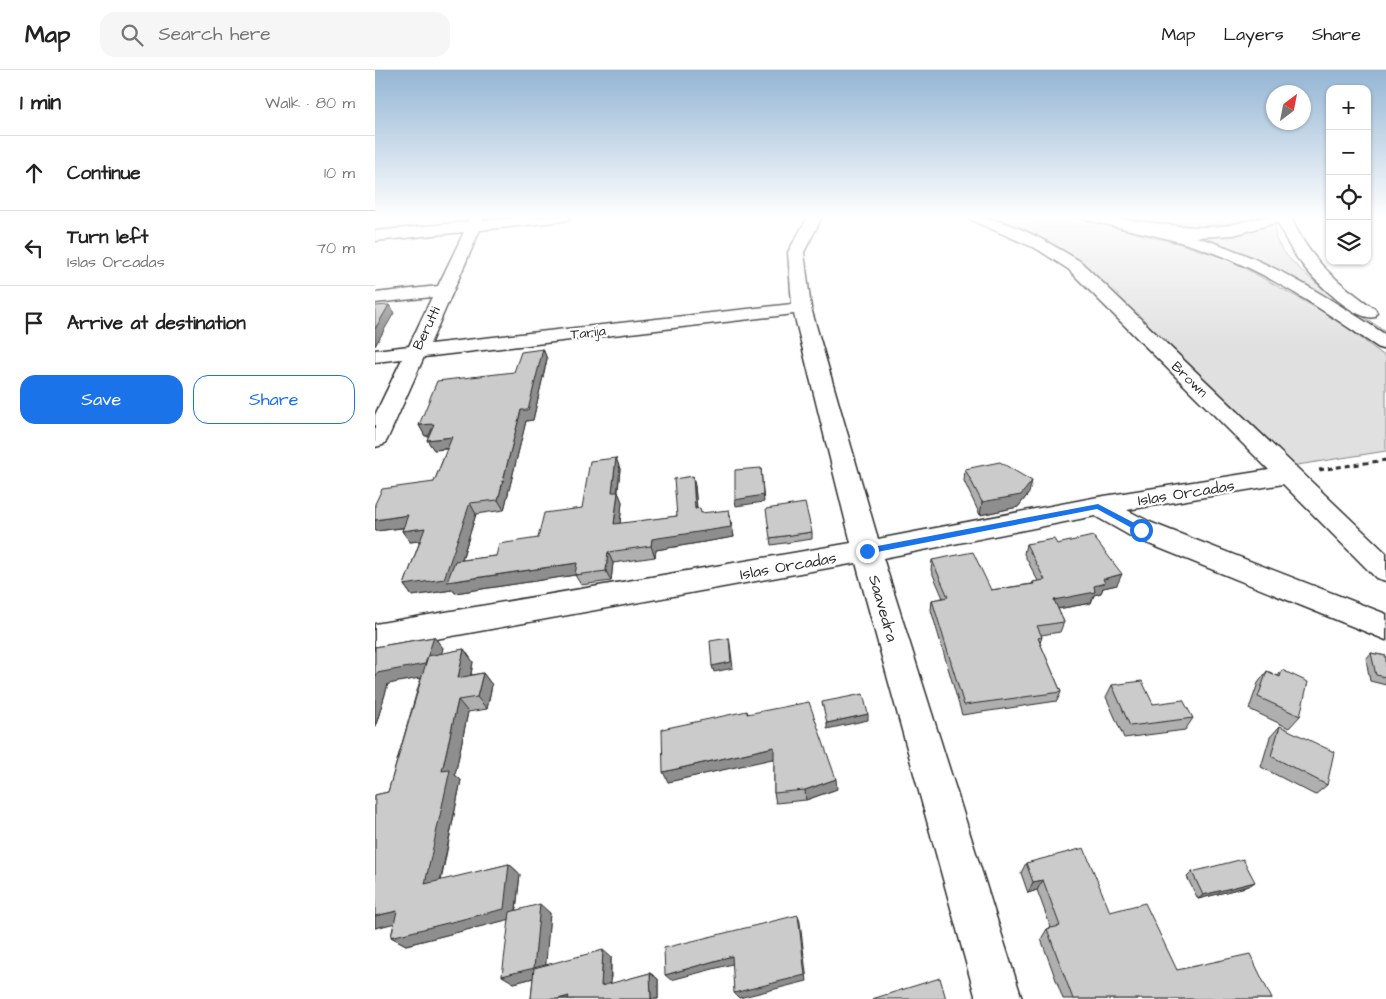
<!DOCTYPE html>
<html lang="en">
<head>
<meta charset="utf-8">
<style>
	:root { --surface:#fff; --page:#f6f6f6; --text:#222; --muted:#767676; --line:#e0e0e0; --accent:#1a73e8 }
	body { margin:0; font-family:"Architects Daughter",sans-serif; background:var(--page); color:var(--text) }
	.controls { position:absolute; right:15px; top:15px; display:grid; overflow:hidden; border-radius:10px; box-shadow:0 1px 4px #0004 }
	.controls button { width:45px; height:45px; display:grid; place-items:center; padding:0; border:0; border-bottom:1px solid var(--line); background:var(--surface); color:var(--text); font:25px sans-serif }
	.compass { position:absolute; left:891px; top:15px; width:45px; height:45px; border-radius:50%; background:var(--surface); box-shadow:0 1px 4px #0004; rotate:32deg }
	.stop { position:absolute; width:15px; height:15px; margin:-11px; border:4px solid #1a73e8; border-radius:50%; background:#fff }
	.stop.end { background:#1a73e8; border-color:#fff; box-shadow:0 1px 5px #0008 }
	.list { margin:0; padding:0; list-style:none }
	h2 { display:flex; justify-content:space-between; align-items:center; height:65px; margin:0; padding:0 20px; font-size:21px }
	h2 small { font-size:16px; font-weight:400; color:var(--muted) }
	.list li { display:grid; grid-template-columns:32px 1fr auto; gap:15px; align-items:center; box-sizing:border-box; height:75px; padding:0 20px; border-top:1px solid var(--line) }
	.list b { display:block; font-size:19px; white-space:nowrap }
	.list p { margin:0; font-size:16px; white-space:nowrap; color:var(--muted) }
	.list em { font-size:16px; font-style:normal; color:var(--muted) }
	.actions { display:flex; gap:10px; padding:15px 20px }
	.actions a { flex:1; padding:11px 0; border:1px solid var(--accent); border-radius:15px; text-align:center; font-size:18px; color:var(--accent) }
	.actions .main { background:var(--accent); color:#fff }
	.icon { flex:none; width:28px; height:28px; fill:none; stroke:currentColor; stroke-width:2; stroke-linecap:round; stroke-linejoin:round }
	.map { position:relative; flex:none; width:1011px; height:929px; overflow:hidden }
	header { display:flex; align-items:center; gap:30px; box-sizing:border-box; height:70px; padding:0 25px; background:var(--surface); border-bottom:1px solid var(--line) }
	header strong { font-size:24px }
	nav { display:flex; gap:28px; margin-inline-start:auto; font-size:18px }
	.search { width:350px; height:45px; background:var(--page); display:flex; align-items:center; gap:12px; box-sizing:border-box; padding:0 18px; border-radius:15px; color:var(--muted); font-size:19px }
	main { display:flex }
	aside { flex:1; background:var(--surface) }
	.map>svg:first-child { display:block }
	.green { fill:#e0e0e0; stroke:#868686 }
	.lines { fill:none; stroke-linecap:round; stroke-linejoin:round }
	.minor-casing { stroke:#2b2b2b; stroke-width:3 }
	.major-casing { stroke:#2b2b2b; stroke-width:3 }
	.path { stroke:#2b2b2b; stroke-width:3; stroke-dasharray:5 4; stroke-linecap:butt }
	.minor { fill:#fff; fill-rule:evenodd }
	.major { fill:#fff; fill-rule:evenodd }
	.wall { fill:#afafaf; stroke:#2b2b2b }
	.shaded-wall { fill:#8e8e8e; stroke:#2b2b2b }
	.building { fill:#cbcbcb; stroke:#2b2b2b }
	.route { fill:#1a73e8 }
	.labels { text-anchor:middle; stroke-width:4.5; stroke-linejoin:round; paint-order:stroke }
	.far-street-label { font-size:14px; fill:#2b2b2b; stroke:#fff }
	.street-label { font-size:16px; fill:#2b2b2b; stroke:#fff }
</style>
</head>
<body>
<header>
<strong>Map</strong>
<div class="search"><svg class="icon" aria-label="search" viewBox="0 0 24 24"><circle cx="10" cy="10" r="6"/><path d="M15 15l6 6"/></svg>Search here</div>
<nav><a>Map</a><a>Layers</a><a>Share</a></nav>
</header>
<main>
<aside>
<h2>1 min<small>Walk · 80 m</small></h2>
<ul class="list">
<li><svg class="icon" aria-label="ahead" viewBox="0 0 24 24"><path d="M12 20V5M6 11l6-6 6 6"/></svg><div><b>Continue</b></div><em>10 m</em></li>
<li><svg class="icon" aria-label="left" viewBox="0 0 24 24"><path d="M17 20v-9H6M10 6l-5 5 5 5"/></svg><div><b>Turn left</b><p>Islas Orcadas</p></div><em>70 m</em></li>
<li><svg class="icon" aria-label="arrive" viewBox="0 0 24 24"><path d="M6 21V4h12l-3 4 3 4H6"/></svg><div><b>Arrive at destination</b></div></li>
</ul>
<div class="actions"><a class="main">Save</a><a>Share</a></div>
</aside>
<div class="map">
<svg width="1011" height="929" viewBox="0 0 1011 929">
	<rect width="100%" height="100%" fill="#fff"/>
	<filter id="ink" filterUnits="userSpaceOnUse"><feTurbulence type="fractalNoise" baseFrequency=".02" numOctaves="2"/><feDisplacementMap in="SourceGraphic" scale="10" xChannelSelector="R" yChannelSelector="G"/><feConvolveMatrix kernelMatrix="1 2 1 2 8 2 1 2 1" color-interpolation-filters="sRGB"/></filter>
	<g filter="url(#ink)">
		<!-- green -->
		<g class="green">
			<path d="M612,147H696L806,174L855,190L958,247L1011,287V381L916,396L780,261L711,197L674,173Z"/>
			<path d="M734,147H890C877,150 863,155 849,156C811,160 771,156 734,147Z"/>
			<path d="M901,154C900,160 899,164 901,169C915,201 982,242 1011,262V268L810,164L866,163Z"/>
		</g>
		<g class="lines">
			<!-- minor casing -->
			<g class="minor-casing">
				<path id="minor" d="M94,147H108V151L146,147H196L189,151L105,160L55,274L417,234L413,182L433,147H447L429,182L436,238L503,469L723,427L894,400L693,199L662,179L596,150L594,147C630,145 674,173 705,191L1011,483V511L1001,508L908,414L752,440L777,453L1011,544V570L757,467L720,446L508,488L647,929H601L481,493L0,580V554L476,473L419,244L49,287L12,370L8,375L0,377V345L27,289L0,292V280L34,276L57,227L0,233V223L63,216L89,162L0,171V161L92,152Z"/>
			</g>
			<!-- major casing -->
			<g class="major-casing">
				<path id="major" d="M711,147C752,147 792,158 833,157C853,157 870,151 889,147C898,145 908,147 916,147C934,190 962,212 1000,239L1002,243L1000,247C980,252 938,209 926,193C916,181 909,167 903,152L859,165L821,167C890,187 951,226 1011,265V280L1004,278C952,243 898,205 839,183C797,167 755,161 713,150Z"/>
			</g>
			<!-- path -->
			<path class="path" d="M944,400L1011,390"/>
			<!-- minor -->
			<use href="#minor" class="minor"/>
			<!-- major -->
			<use href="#major" class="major"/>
		</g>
		<!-- wall -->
		<g class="wall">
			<path d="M168,279L172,289L158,350L151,351L129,440L101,444L87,490L121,486L163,468L207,438L241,388L245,399L243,422L247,432L245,454L302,446L320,416L322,439L326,443L356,450L359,467L281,480L280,487L238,493L236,511L206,515L200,505L80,523L77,519V520L37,526L29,515L45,471L35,472L27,461L28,458L1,461L0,460V434L59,412L72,379L59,380L52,370L54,366H50L44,355L139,302Z"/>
			<path d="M590,399L654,423L643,437L605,445L589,411Z"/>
			<path d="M437,462V469L396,475L395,468Z"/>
			<path d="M651,474H682L742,515L728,518L726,523L719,525L716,533L683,539L689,552L685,562L666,565L667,567L665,573L686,622L682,631L587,645L556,540L557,530L568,528L556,500L557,490L616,520L657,514L658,512L663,511L649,484Z"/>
			<path d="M59,567L68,578L66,584L89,579L98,592L96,605L108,603L117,615L112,639L93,642L80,705L86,710L66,811L134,794L145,804L141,840L175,843L170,895L236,887V914L275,903L283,909V929H156L158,908L139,913L134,849L31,875L16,867L19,853L0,858V725L13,722L46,607L13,614L0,658V577Z"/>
			<path d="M996,583L1011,586V615L995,611L991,589Z"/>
			<path d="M907,600L925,646L914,658L874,639L883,613L892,601L903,606Z"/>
			<path d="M737,615L778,634L818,648L810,660L749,668L731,627Z"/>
			<path d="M372,641L373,644L462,719L431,730L401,733L399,723V688L293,712Z"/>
			<path d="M905,656L952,715L940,725L886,697L895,667Z"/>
			<path d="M651,793L735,842L802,900L897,929H688L666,869L672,859L676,858L662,820L653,823L646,803Z"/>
			<path d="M817,802L874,816L823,829L812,807Z"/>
		</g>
		<!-- shaded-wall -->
		<g class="shaded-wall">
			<path d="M14,235L19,243L0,276V259Z"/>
			<path d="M168,279L172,289L158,350L151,351L129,440L123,430L146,340Z"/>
			<path d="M59,354L65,364L50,366L44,355Z"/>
			<path d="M77,367L83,377L59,380L52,370Z"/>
			<path d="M241,388L245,399L241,433L237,422Z"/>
			<path d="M386,398L389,432L361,436L360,430Z"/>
			<path d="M318,406L320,416L323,450L320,439Z"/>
			<path d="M657,411L654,423L643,437L605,445L607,432Z"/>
			<path d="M243,422L247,432L244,465L239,454Z"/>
			<path d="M95,433L101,444L80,511L202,493L207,504L80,523L77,519V520L37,526L29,515Z"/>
			<path d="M354,440L359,467L281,480L280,487L276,476L277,469Z"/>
			<path d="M33,445L41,456L1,461L0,460V450Z"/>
			<path d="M50,458L57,469L35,472L27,461Z"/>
			<path d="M233,482L238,493L236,511L231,501Z"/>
			<path d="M747,504L742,515L728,518L726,523L719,525L716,533L676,540L679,530L719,516L728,509Z"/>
			<path d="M59,567L68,578L61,605L13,614L0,658V609L2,603Z"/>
			<path d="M354,568L355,574L358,598L339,602L337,596Z"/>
			<path d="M89,579L98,592L93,620L83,608Z"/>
			<path d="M108,603L117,615L112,639L102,627Z"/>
			<path d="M83,630L93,642L80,705L86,710L63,823L50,814L67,701Z"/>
			<path d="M493,644V650L452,659V653Z"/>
			<path d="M399,677L402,688L293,712L288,702Z"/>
			<path d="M461,709L462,719L431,730L430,720Z"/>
			<path d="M134,794L145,804L140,848L31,875L16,867Z"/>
			<path d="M668,810L662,820L653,823L658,812Z"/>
			<path d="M880,812L874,816L823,829L828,825Z"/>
			<path d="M165,834L175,843L170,905L139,913L127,906Z"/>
			<path d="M22,841L37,849L0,858V846Z"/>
			<path d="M423,845L425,852L432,911L364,928L359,923Z"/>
			<path d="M228,880L236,887L235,923L226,916Z"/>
			<path d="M357,886L361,893L296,910L290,905Z"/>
			<path d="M275,903L283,909V929H276Z"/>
			<path d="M194,926L199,929H183Z"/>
		</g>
		<!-- building -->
		<g class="building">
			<path d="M14,235L0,259V236Z"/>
			<path d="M168,279L153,340H146L123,430L95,433L69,509L29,515L50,458L27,461L33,445L0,450V434L7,419L59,412L77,367L52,370L59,354L44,355L62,311L139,302L146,282Z"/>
			<path d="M241,388L237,422H243L239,454L302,446L299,409L318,406L320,439L325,438L326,443L354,440L356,457L277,469L276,476L233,482L231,501L200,505L202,493L72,512L80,491L121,486L124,474L163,468L169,443L207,438L215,391Z"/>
			<path d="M625,392L657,411L646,425L607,432L590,399Z"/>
			<path d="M386,398L388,425L360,430V400Z"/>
			<path d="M430,433L437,462L395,468L391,439Z"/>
			<path d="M718,466L747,504L728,509L730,513L719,516L720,522L679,530L689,552L662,556L667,567L663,568L686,622L589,635L557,530L573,527L557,490L598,482L616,520L659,514L658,512L670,510L651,474L679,469L682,474Z"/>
			<path d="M59,567L50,594L2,603L0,609V577Z"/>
			<path d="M354,568L356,592L337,596L335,571Z"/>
			<path d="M89,579L83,608L108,603L102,627L83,630L67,701L75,700L50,814L134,794L129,839L16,867L22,841L0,846V725L13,722L53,586Z"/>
			<path d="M996,583L1011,586V607L1001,605Z"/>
			<path d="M907,600L933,612L925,646L883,627L892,601L905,607Z"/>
			<path d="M767,611L778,634L808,630L818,648L755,656L737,615Z"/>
			<path d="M488,624L493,644L452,653L447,632Z"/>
			<path d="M434,632L461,709L430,720L399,723V677L288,702L287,659L372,641V644Z"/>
			<path d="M905,656L959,682L952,715L896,686Z"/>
			<path d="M709,778L735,842L770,833L802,900L875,884L897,929H698L672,859L685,856L668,810L658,812L651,793Z"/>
			<path d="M868,789L880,812L828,825L817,802Z"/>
			<path d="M165,834L159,898L127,906L135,842Z"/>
			<path d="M423,845L430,905L359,923L357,886L290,905L289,878Z"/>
			<path d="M228,880L226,916L275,903L276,929H193L194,926L183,929H156L159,898Z"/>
			<path d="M565,908L571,929H497Z"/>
		</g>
	</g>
	<!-- sky -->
	<linearGradient id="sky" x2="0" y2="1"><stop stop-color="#94b5d4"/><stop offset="0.53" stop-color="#fff"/><stop offset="1" stop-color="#fff" stop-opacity="0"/></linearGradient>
	<rect width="1011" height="277" fill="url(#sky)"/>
	<!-- route -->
	<path class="route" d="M723,434L769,458V462H764L722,439L492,484L488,481L492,478Z"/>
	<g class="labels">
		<!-- far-street labels -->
		<g class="far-street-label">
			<text transform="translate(51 258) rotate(-65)" y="5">Berutti</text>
			<text transform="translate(213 262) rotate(-6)" y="5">Tarija</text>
			<text transform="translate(815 309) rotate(44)" y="5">Brown</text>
		</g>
		<!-- street labels -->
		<g class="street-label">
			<text transform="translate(811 422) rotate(-9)" y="6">Islas Orcadas</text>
			<text transform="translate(413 495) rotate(-10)" y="6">Islas Orcadas</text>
			<text transform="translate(509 538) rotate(74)" y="6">Saavedra</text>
		</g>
	</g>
</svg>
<div class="controls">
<button>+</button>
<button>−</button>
<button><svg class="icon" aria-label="locate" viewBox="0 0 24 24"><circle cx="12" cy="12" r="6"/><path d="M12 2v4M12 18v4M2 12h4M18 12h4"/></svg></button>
<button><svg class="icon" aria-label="layers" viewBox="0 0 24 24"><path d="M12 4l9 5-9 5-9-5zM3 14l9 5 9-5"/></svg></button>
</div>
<svg class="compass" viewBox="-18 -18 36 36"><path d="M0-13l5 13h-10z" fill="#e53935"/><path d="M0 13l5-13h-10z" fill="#767676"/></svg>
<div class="stop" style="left:766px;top:460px"></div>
<div class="stop end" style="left:492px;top:481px"></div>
</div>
</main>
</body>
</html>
